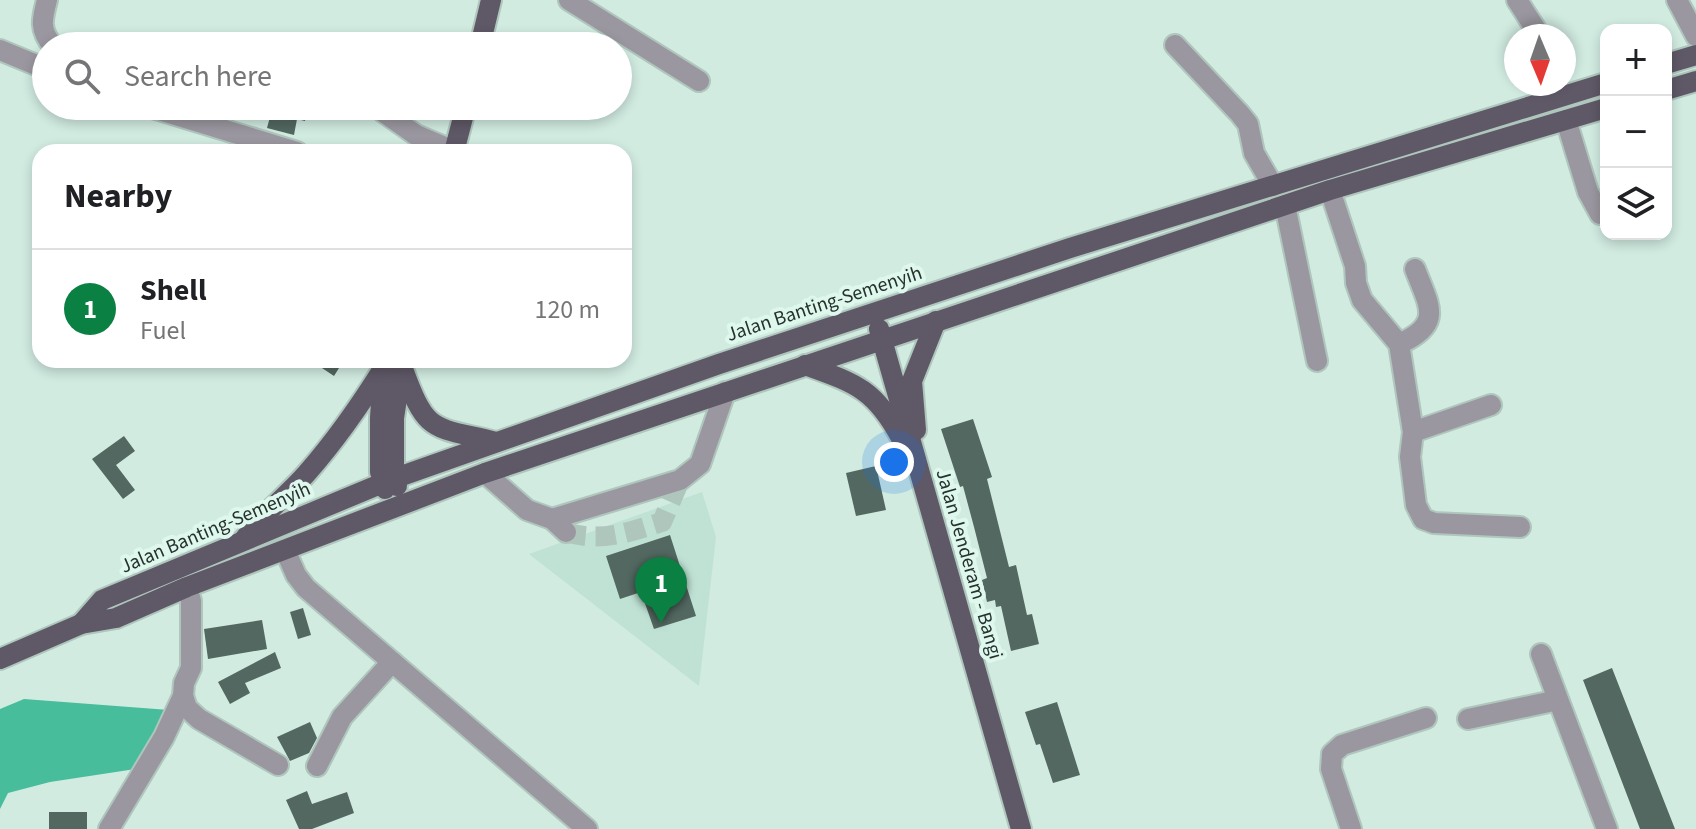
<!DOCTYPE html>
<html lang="en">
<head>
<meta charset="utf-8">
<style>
	:root { --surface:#fff; --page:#f2f2f2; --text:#202124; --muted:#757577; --line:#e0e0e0; --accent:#0b8043 }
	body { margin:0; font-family:"Source Sans 3",sans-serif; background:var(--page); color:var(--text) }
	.controls { position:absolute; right:24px; top:24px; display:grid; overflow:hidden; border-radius:16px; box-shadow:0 4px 12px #0003 }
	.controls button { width:72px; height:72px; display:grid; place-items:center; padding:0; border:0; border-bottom:2px solid var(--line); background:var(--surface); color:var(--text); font:40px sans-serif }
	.compass { position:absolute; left:1504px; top:24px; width:72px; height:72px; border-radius:50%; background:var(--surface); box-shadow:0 4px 12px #0003; rotate:178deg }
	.you { position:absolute; left:894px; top:462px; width:28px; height:28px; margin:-20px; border:6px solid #fff; border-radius:50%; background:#1a73e8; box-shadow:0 0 0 12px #1a73e833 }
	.badge { display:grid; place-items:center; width:52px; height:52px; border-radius:50%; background:var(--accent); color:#fff; font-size:26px; font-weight:700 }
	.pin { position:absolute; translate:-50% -66px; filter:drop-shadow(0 2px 4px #0008) }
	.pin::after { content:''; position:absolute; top:42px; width:28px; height:24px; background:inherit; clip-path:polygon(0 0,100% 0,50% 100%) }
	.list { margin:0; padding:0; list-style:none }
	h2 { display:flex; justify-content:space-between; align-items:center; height:104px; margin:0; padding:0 32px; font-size:34px }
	h2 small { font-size:26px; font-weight:400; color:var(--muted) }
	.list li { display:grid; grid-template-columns:52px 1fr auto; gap:24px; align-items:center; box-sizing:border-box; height:120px; padding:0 32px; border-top:2px solid var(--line) }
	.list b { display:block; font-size:30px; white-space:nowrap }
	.list p { margin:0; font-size:26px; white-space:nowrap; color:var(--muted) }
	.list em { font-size:26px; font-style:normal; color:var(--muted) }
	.icon { flex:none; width:44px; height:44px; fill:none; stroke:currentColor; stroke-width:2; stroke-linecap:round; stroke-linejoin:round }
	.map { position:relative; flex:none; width:1696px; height:829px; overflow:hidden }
	.search { position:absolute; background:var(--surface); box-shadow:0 4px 12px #0003; left:32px; top:32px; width:600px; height:88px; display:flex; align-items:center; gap:20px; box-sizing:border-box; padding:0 28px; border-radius:44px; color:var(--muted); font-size:30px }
	.panel { position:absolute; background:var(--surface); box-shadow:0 4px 12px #0003; left:32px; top:144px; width:600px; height:224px; border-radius:24px }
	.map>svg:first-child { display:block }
	.built { fill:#c0e2d5 }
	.water { fill:#47bd9b }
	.building { fill:#526860 }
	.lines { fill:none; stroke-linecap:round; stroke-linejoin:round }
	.minor-tunnel { stroke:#afc6bd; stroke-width:20; stroke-dasharray:20 10; stroke-linecap:butt }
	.minor-casing { stroke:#afc6bd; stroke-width:24 }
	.major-casing { stroke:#afc6bd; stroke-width:24 }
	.minor { stroke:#9b97a0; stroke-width:20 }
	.major { stroke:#5f5867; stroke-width:20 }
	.labels { text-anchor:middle; stroke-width:8; stroke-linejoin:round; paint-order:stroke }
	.street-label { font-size:20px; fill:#27312d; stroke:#def8ee }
</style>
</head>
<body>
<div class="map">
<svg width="1696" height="829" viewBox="0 0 1696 829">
	<rect width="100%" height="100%" fill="#d1ebe1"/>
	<!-- built -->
	<path class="built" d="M702,492L716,537L699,686L529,554Z"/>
	<!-- water -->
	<path class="water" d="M24,699L169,710L142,768L50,782L8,793L0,809V709Z"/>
	<!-- building -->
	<g class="building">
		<path d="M264,106H308L305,121L297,119L294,135L267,128L271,113L264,112Z"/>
		<path d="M310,360H344L334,376Z"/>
		<path d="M973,419L992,477L987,479L1009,567L1016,565L1027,615L1032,614L1039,644L1011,651L1001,606L996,607L995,600L987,602L982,580L987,578L974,527L963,486L960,487L941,429Z"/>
		<path d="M124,436L135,451L116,465L135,490L123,499L92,459Z"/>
		<path d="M876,466L886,510L856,516L846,473Z"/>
		<path d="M670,535L696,616L654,629L641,592L620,599L606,556Z"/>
		<path d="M303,608L311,635L298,639L290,612Z"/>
		<path d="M262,620L267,649L208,659L204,629Z"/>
		<path d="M275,652L281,668L245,683L250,693L230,704L218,682Z"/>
		<path d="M1612,668L1651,768L1675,829H1640L1583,680Z"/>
		<path d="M1057,702L1080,775L1053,783L1040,744L1036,745L1025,712Z"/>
		<path d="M310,722L317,738L309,753L290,761L277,737Z"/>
		<path d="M307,791L312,804L347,792L354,813L312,829H299L286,800Z"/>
		<rect x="49" y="812" width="38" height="17"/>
	</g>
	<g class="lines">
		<!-- minor-tunnel -->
		<path class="minor-tunnel" d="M566,532C601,543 629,532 662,522L680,480"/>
		<!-- minor casing -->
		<g class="minor-casing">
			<g id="minor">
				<path d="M47,0C42,19 39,30 53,46"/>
				<path d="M569,0L699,81"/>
				<path d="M1517,0L1540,36"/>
				<path d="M1677,0L1696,36"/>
				<path d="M1175,45L1240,114L1248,124L1254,153L1273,186"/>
				<path d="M0,50L46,69"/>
				<path d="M146,106L297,152"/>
				<path d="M375,106L416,135L454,151"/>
				<path d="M1566,120L1588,192L1600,214"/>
				<path d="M1330,190L1355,266L1356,283L1362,300L1399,344L1413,432L1410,457L1416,505L1423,519L1434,523L1520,527"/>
				<path d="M1285,205L1317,361"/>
				<path d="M1399,344C1444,324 1429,306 1415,269"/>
				<path d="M1413,432L1491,405"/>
				<path d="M485,473L527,510L552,519L566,532"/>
				<path d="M552,519L680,480L700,464L725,392"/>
				<path d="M285,550L296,575L306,588L587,829"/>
				<path d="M1541,654L1607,829"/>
				<path d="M183,696L187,708L199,719L278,765"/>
				<path d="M1468,719L1558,700"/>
				<path d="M317,766L342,717L392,662"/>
				<path d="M109,829L164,737L183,696L184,683L191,668V601L187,587"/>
				<path d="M1351,829L1331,769L1332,754L1342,745L1426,718"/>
			</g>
		</g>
		<!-- major casing -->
		<g class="major-casing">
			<g id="major">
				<path d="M480,46L491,0"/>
				<path d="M1666,64L1696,55"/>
				<path d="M1666,90L1696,81"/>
				<path d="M454,152L466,106"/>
				<path d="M879,329L1021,829"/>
				<path d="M805,365C855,383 875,389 901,438"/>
				<path d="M403,369C427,435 432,426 496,442"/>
				<path d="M383,370L380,418V472L397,486"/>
				<path d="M916,430L912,381L936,321"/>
				<path d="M385,489L394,472V418L403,360"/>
				<path d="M243,541C261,515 286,497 307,473C336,440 361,404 384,367"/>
				<path d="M81,624L102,600L390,480L719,364L1070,248L1606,83"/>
				<path d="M0,659L81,624L116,618L187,587L485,473L1330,190L1606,108"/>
			</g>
		</g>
		<!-- minor -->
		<use href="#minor" class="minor"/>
		<!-- major -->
		<use href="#major" class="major"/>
	</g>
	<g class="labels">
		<!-- street labels -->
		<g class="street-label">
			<text transform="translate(824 303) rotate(-18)" y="7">Jalan Banting-Semenyih</text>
			<text transform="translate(215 527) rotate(-23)" y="7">Jalan Banting-Semenyih</text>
			<text transform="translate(970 564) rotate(74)" y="7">Jalan Jenderam - Bangi</text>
		</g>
	</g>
</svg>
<div class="controls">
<button>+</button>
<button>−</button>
<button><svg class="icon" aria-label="layers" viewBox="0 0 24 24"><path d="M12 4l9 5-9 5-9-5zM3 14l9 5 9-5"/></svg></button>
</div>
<svg class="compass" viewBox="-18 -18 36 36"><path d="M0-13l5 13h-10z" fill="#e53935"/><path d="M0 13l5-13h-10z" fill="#757577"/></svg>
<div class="you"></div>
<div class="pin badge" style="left:661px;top:623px">1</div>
<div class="search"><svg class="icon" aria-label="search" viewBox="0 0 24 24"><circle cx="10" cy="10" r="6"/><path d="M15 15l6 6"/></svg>Search here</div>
<section class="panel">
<h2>Nearby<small></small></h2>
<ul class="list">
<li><span class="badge">1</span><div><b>Shell</b><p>Fuel</p></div><em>120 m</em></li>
</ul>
</section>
</div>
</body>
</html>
